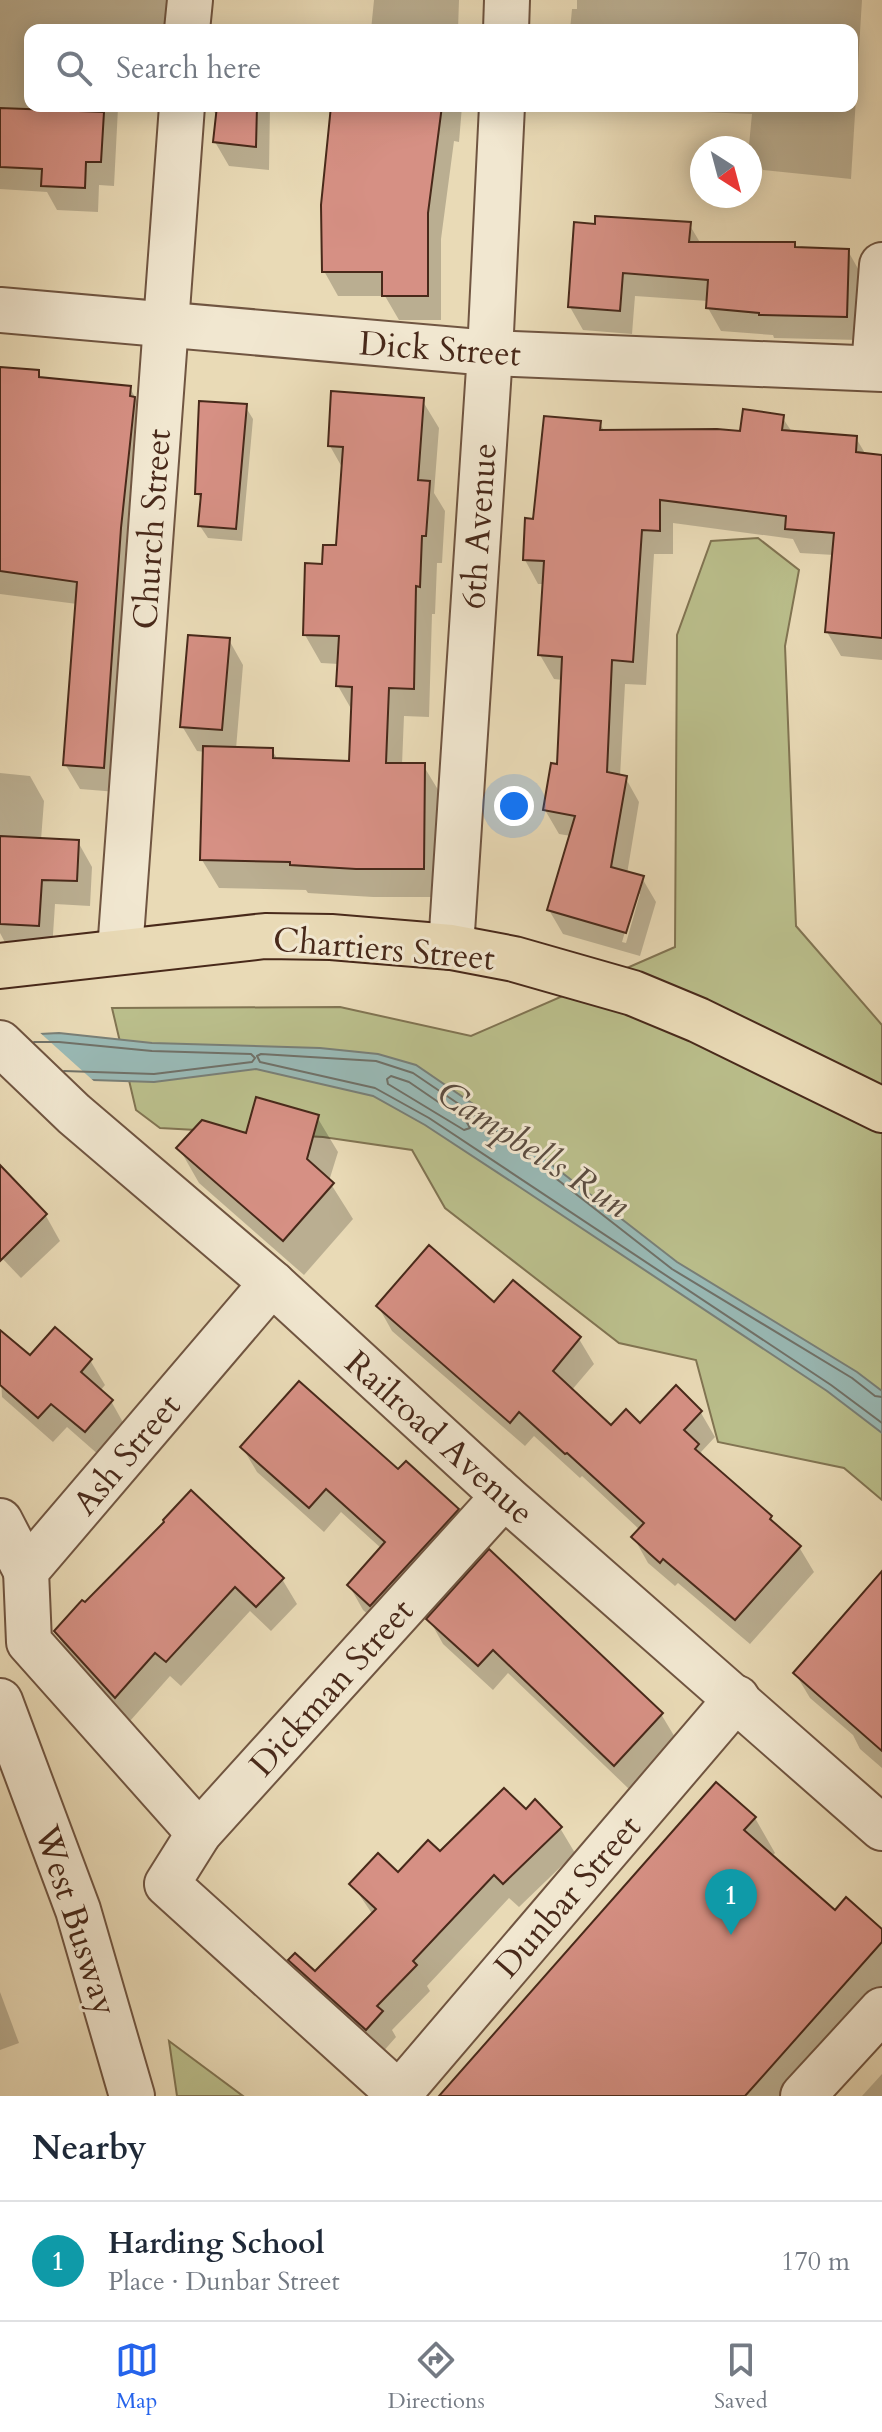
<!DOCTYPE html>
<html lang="en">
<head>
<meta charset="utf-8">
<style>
	:root { --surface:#fff; --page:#f6f6f7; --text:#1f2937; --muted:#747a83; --line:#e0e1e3; --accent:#2563eb }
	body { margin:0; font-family:Cardo,serif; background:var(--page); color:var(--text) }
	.compass { position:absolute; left:690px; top:136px; width:72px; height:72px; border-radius:50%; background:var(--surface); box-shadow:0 4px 20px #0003; rotate:144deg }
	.you { position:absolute; left:514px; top:806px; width:28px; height:28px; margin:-20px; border:6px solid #fff; border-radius:50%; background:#1a73e8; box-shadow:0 0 0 12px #1a73e833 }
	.badge { display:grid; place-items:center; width:52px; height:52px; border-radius:50%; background:var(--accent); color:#fff; font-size:26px; font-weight:700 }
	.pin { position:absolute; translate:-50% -66px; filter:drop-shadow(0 2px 4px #0008) }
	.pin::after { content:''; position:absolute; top:42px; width:28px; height:24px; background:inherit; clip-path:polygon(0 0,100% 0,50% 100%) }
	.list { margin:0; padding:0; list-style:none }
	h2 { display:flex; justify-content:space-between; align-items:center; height:104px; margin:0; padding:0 32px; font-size:34px }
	h2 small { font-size:26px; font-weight:400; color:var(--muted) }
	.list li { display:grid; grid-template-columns:52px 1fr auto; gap:24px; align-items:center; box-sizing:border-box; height:120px; padding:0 32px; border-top:2px solid var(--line) }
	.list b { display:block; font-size:30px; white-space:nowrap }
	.list p { margin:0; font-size:26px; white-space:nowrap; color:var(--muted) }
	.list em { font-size:26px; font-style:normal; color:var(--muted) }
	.icon { flex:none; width:44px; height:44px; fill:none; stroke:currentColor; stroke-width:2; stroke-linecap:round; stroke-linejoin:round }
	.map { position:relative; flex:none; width:882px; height:2096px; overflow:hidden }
	.search { position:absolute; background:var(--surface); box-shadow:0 4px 20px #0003; left:24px; right:24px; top:24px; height:88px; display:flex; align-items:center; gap:20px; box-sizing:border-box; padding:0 28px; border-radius:16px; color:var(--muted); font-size:30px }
	.sheet { height:224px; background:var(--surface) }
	nav { display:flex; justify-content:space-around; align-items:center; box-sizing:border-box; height:112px; border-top:2px solid var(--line); background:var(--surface); font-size:22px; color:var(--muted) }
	nav a { display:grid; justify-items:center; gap:4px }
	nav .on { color:var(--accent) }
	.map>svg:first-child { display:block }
	.green { fill:#babe8b; stroke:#817452; stroke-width:2 }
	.water { fill:#99b9b5; stroke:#797f77; stroke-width:2 }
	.pier { fill:#e9dab6 }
	.shadow { fill:#0003; fill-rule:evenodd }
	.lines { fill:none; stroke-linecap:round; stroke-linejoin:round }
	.shore { stroke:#707168; stroke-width:2 }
	.building { fill:#d69084; stroke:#48291a; stroke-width:2 }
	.minor-casing { stroke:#705541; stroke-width:48 }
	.major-casing { stroke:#48291a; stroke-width:48 }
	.minor { stroke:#f1e7d0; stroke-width:44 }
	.major { stroke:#e9dab6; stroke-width:44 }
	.labels { text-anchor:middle; stroke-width:6; stroke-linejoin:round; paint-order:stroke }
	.street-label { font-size:34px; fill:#48291a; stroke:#f1e7d0 }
	.water-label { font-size:36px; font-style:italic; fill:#5c4d41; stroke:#f1e7d0 }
</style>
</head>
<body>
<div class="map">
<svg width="882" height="2096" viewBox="0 0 882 2096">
	<rect width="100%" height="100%" fill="#e9dab6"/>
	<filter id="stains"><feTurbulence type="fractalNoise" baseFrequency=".0025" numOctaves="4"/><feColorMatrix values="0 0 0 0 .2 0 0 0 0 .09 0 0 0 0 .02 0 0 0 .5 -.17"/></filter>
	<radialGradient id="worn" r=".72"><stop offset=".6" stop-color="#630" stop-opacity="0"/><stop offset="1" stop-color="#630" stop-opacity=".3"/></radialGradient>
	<!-- green -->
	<g class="green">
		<path d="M758,538L799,570L785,646L796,926L882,1025V1500L844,1468L718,1442L696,1360L619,1343L445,1208L412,1150L323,1137L160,1128L136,1110L112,1008L340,1007L471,1036L675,947L677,635L711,541Z"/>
		<path d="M169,2041L243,2096H177Z"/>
	</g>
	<!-- water -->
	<path class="water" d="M59,1033L152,1043L320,1048L378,1054L416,1065L476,1106L677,1262L857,1372L882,1391V1433L827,1391L512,1182L425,1125L373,1096L256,1069L154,1082L0,1077V1036Z"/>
	<!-- pier -->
	<path class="pier" d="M37,1030L97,1084L0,1081V1032Z"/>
	<!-- shadow -->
	<g class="shadow">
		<path d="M0,0H169L167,30H30V106H191L179,112L118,108L114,186L99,185L98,212L57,210L47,192L0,189Z"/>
		<path d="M367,0H459L458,30H371L374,0Z"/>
		<path d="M577,0H862L851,179L763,170L749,145L752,114L596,108L595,106H852V30H570L572,9H577Z"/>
		<path d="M203,106H270L269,170L229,166L215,142L218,116L211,109Z"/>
		<path d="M333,106H462L459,142L454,141L441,239V320H399L385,296H338L324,271Z"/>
		<path d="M689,224L701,244H794L797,249L848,251L861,274L859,340L774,338L773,335L721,331L708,308V301L635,296L632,334L583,330L570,307Z"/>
		<path d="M0,369L38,372L42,379L130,388L144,413L117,792L80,789L65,764L77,604L0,594Z"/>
		<path d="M422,400L439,428L434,493L445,511L442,563H437L435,614H432L429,717L404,716L402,765H423L440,793L439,897H373L308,893L306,890L219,888L202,860L205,752L197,751L182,726L229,640L243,665L236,749L272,750L278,760L351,763L353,712L338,686L339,664L321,663L305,635L324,566L338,547L343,469L330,446Z"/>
		<path d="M245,406L253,419L242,541L208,538L200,526L202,502L197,493Z"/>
		<path d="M782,417L792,432L856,438L866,455L882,457V660L841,656L827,632L834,555L800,553L793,539L673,523V554H654L646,685L625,684L620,777H625L639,802L627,874L642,878L656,902L640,956L563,934L549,910L571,836L559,834L545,810L559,766L563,680L554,679L540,655L544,584H538L525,560L535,521L599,422L605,432L742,433ZM636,894H640L626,943L622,942Z"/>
		<path d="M0,773L30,776L44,801L41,840L78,842L92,867L90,906L55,904L52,950L8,948L0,933Z"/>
		<path d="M317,1117L338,1152L329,1181L353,1219L304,1275L199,1183L179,1148L247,1135Z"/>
		<path d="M1,1169L46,1216L60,1241L21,1278L0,1256Z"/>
		<path d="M494,1305L579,1339L594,1364L571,1391L611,1428L640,1426L676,1388L701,1413L715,1437L701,1452L707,1462L770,1517L776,1527L799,1547L814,1572L750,1644L678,1583L675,1586L648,1563L634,1538L640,1530L582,1476L580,1478L534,1436L525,1446L392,1331L378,1306Z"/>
		<path d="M0,1358L90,1360L105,1385L100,1391L111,1401L125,1426L100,1456L67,1427L53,1442L2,1397Z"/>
		<path d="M242,1447L398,1472L457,1510L472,1535L386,1630L363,1610L349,1585L382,1549L341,1512L324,1532L257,1472Z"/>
		<path d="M282,1579L297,1604L271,1631L250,1611L181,1686L170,1676L130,1721L70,1657L56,1632L85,1605Z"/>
		<path d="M882,1602V1768L860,1749L853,1735L810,1698L795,1673Z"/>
		<path d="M429,1619L661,1714L676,1739L629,1789L508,1673L493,1690L443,1644Z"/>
		<path d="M526,1812L560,1828L575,1853L519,1907L509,1898L427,1986L430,1991L392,2030L396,2037L381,2054L305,1985L291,1960L316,1974L373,1915L352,1884L398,1875Z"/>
		<path d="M755,1818L775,1853L771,1857L835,1913L882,1931V1999L796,2096H464Z"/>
		<path d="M0,1992L19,2043L0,2050Z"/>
		<path d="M882,2074V2096H862Z"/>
	</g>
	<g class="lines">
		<!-- shore -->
		<g class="shore">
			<path d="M34,1042H59L152,1051L251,1054L255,1058L252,1062L154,1074L64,1071"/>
			<path d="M391,1076L409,1082L466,1121L470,1128L464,1130L388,1084L387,1079Z"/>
			<path d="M882,1397L875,1396L852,1378L672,1269L472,1113L413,1073L376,1061L261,1054L257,1056L260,1062L375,1088L429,1118L831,1385L882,1423"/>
		</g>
	</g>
	<!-- building -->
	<g class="building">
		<path d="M217,106H257L256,147L213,142Z"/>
		<path d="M331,106H442L428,213V296H382V272H322L321,205Z"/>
		<path d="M0,108L104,112L101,162H86L85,188L41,186L42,169L0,167Z"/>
		<path d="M595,216L691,222L689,242H795V247L849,249L847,317L759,315V313L706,308L708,280L623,273L620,311L568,307L574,222L595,224Z"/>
		<path d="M0,367L39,370V377L131,386L130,396L135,397L121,528L104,768L63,765L77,582L0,571Z"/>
		<path d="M331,391L424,398L418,480L430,481L426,536H422L420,587L416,586L414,689L389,688L386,763H425L424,869H356L290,865V862L200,860L203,746L273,748V758L349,761L352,687L336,686L339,636L303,635L305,563L322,564L323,545H336L343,447L328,446Z"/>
		<path d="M199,401L247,404L236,529L198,526L201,494H195Z"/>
		<path d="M743,409L784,415L782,430L857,436L856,452L882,455V638L825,632L834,533L785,529L786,516L660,500V531L642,530L633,662L612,660L607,772L627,776L611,867L644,876L626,933L547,910L575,816L543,810L551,763L557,764L562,657L538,655L544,561L523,560L525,518L533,519L544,416L601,421L600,430L717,429L740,431Z"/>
		<path d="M188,635L230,638L222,730L180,727Z"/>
		<path d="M0,836L79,840L77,881L42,880L39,926L0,924Z"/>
		<path d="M256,1097L319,1115L307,1159L334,1183L283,1241L176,1148L202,1120L246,1133Z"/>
		<path d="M0,1165L47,1214L0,1261Z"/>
		<path d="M429,1245L494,1302L513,1280L581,1337L553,1371L611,1425L626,1409L640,1423L676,1385L702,1411L684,1430L699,1444L695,1449L772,1516L770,1519L801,1546L735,1620L663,1559L660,1563L631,1537L644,1523L567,1453L565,1454L519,1412L510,1423L376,1306Z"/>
		<path d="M55,1327L92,1359L81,1372L113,1400L85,1432L51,1404L38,1418L0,1385V1330L30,1355Z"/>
		<path d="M299,1381L398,1469L406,1461L459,1509L370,1606L347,1585L385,1542L326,1489L309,1508L240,1447Z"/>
		<path d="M191,1490L284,1578L256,1607L235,1587L166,1662L155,1653L115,1698L54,1631L82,1600L85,1602L164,1522L163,1520Z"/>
		<path d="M489,1549L663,1713L614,1766L493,1650L478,1666L426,1619Z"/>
		<path d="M882,1571V1751L793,1673Z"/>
		<path d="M716,1782L756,1817L744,1830L835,1910L846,1897L882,1929V1942L745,2096H439Z"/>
		<path d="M504,1788L526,1809L535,1799L562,1827L503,1884L494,1875L413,1961L417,1965L377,2006L383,2011L366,2030L288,1960L295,1953L315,1971L376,1909L349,1884L378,1853L398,1872L428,1840L440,1851Z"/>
	</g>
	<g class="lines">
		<!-- minor casing -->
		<g class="minor-casing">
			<g id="minor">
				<path d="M187,30L190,0"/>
				<path d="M506,30L507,0"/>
				<path d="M0,310L490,353L882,369"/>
				<path d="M874,368L882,265"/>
				<path d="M451,947L490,353L502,106"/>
				<path d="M120,951L182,106"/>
				<path d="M0,1043L74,1114L272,1283L504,1496L882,1828"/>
				<path d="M0,1521L26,1571"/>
				<path d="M0,1701L78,1910L132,2096"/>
				<path d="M199,1833L29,1642L26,1571L272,1283"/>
				<path d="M398,2093L167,1884L199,1833L504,1496"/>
				<path d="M397,2096L737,1698"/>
				<path d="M803,2096L882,2010"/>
			</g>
		</g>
		<!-- major casing -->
		<g class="major-casing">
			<path id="major" d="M0,966L265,936L331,937L451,947L514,959L633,993L698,1020L882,1110"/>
		</g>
		<!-- minor -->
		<use href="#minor" class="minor"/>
		<!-- major -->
		<use href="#major" class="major"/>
	</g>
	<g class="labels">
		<!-- street labels -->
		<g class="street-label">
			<text transform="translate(440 348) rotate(4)" y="12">Dick Street</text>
			<text transform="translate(478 526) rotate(-86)" y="12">6th Avenue</text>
			<text transform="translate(151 529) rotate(-86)" y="12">Church Street</text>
			<text transform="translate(384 948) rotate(5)" y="12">Chartiers Street</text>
			<text transform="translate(440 1437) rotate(42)" y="12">Railroad Avenue</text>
			<text transform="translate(126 1454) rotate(-50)" y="12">Ash Street</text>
			<text transform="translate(331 1687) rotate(-48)" y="12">Dickman Street</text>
			<text transform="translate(567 1896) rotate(-49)" y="12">Dunbar Street</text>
			<text transform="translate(77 1920) rotate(72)" y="12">West Busway</text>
		</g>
		<!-- water labels -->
		<g class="water-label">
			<text transform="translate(534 1148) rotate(33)" y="13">Campbells Run</text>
		</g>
	</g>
	<rect width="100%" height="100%" filter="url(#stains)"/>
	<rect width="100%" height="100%" fill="url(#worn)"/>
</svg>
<svg class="compass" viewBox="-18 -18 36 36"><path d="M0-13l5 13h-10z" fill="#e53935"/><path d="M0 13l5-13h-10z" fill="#747a83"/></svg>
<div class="you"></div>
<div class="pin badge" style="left:731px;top:1935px;background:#0f9aa8">1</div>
<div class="search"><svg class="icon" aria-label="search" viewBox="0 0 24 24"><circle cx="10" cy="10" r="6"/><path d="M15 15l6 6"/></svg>Search here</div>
</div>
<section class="sheet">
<h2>Nearby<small></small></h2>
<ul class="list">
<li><span class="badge" style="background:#0f9aa8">1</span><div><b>Harding School</b><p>Place · Dunbar Street</p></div><em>170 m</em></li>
</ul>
</section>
<nav>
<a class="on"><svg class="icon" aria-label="map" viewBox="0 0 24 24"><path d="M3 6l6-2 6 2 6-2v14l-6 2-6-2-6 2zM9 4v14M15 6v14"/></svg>Map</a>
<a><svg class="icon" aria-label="directions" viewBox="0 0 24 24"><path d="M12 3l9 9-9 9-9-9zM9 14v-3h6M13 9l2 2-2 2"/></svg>Directions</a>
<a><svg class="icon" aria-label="saved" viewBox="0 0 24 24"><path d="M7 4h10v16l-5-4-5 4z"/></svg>Saved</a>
</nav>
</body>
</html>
